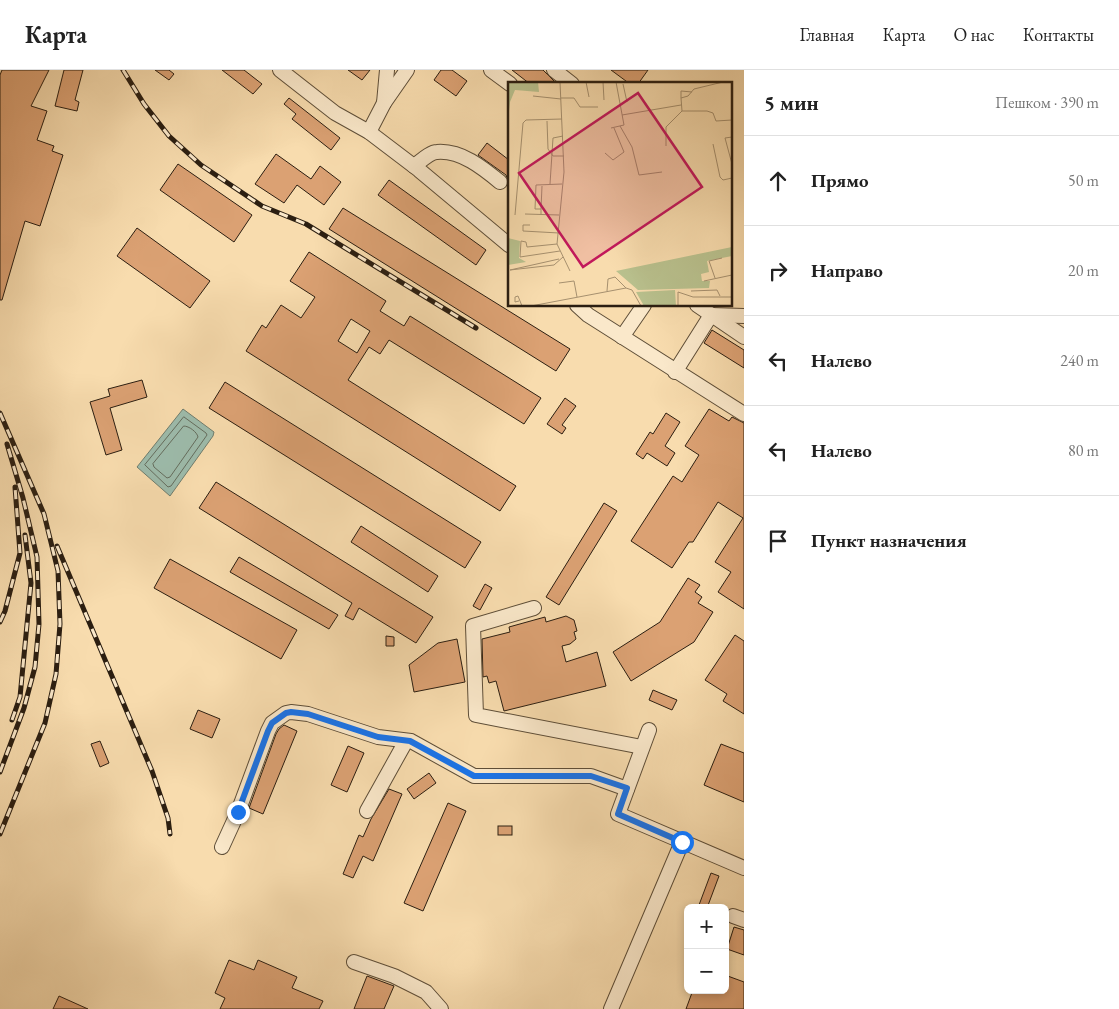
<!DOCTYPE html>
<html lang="ru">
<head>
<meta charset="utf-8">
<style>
	:root { --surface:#fff; --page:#f6f6f6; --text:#222; --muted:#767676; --line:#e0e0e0 }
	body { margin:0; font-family:"EB Garamond",serif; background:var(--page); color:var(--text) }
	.controls { position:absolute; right:15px; bottom:15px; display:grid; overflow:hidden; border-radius:8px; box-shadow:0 2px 8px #0003 }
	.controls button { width:45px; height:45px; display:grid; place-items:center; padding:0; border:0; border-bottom:1px solid var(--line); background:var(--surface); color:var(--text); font:25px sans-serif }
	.stop { position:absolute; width:15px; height:15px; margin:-11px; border:4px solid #1a73e8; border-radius:50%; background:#fff }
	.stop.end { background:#1a73e8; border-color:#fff; box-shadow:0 1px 5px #0008 }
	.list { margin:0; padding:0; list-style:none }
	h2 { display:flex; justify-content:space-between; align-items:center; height:65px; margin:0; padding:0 20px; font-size:21px }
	h2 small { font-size:16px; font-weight:400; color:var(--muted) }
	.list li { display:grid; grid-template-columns:32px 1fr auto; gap:15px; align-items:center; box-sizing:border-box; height:90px; padding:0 20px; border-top:1px solid var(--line) }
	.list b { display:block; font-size:19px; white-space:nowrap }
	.list em { font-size:16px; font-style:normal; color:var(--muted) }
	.icon { flex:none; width:28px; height:28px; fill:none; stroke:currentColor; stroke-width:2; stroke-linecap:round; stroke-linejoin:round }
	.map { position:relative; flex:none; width:744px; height:939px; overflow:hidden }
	header { display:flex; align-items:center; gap:30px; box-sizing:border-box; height:70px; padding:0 25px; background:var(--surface); border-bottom:1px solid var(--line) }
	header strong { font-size:24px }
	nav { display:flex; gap:28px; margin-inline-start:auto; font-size:18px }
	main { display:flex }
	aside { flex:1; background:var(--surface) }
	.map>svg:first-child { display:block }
	.water { fill:#9dbcac; stroke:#6f7d6e }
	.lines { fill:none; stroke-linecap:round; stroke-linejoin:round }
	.shore { stroke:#646d5e; stroke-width:1 }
	.building { fill:#dba173; stroke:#2b1e11; fill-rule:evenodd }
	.minor-casing { stroke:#5e4e38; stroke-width:16 }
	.minor { stroke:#fae8ca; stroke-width:14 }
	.rail-casing { stroke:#2b1e11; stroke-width:5 }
	.rail { stroke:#fae8ca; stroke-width:3; stroke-dasharray:9; stroke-linecap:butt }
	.route { stroke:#1a73e8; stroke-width:6 }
	.inset-road { fill:none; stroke:#a6906f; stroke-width:1 }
	.view { fill:#c2185b; fill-opacity:0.15; stroke:#c2185b; stroke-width:2.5 }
	.inset-edge { fill:none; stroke:#2b1e11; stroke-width:2.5 }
</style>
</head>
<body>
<header>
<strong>Карта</strong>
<nav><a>Главная</a><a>Карта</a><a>О нас</a><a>Контакты</a></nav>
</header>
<main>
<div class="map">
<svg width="744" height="939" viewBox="0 0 744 939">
	<rect width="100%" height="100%" fill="#f8dcae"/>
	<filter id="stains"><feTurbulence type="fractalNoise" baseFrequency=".004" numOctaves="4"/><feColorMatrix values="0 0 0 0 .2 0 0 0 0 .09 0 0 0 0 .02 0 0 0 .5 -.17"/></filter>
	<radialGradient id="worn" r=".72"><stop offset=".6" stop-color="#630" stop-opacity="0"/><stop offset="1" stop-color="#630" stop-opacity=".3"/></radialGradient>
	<!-- water -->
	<path class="water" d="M183,339L214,362L213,366L170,426L137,397Z"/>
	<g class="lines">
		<!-- shore -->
		<g class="shore">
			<path d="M184,347L206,363L207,365L171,416L168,417L145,395Z"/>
			<path d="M184,356C189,356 197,362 198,367L170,407L167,408L154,397L153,394Z"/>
		</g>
	</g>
	<!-- building -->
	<g class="building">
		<path d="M2,0H49L31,36L47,41L37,70L54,76L52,81L63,85L40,156L25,151L2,230H0V5Z"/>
		<path d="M64,0H83L75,30L79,32L77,41L55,36Z"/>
		<path d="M155,0H169L174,4L169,10Z"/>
		<path d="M222,0H244L262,14L253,24Z"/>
		<path d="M348,0H370L362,10Z"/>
		<path d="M441,0H452L467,11L456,26L434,10Z"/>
		<path d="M512,0H543L557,14H530Z"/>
		<path d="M611,0H648L638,14H630Z"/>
		<path d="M289,28L340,68L331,80L292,49L296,44L284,34Z"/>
		<path d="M487,73L509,90V113L506,105L478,85Z"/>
		<path d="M276,84L311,109L320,96L341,112L324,135L297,115L284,133L255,114Z"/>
		<path d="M178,94L252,145L234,172L160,120Z"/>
		<path d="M389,110L486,180L476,195L378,125Z"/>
		<path d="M343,138L570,279L556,301L329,159Z"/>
		<path d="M137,158L210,211L190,238L117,186Z"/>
		<path d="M309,182L386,231L380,241L404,256L410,246L541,328L524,354L389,270L380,284L369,277L348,310L516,416L500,441L246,281L262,255L266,258L281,235L301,248L315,227L290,211ZM351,249L370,261L357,283L338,271Z"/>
		<path d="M712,260L744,280V298L704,273Z"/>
		<path d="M142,310L147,327L110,338L122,380L106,385L90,332L110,326L108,319Z"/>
		<path d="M225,312L481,472L465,498L209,338Z"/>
		<path d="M565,328L576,336L562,355L566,358L562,364L547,354Z"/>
		<path d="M709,339L729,351L732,347L744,353V539L718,522L731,502L715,492L743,448L718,432L693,472H689L672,498L631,471L673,406L682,412L699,385L685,376Z"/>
		<path d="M666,343L680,352L665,376L675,383L667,396L647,383L643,389L636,384L650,362L653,364Z"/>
		<path d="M216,412L433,547L416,573L359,538L353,550L345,546L352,533L199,438Z"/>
		<path d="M604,433L617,441L559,535L546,527Z"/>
		<path d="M361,456L438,506L428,522L351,472Z"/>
		<path d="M239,487L338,545L329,559L230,502Z"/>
		<path d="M170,489L297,560L281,589L154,518Z"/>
		<path d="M688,508L700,515L695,522L702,527L698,533L713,542L694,572L631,611L613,582L660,552Z"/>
		<path d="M485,514L492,518L480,540L473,536Z"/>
		<path d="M566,546L574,550L577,561L574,562L576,569L570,574L562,576L566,592L597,582L606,616L504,641L496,611L489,613L487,606L483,607L482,569L510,562L509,557L545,547L546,552Z"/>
		<path d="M735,565L744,571V644L723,631L727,624L705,610Z"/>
		<path d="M386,566L394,567V576H386Z"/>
		<path d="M457,569L465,612L414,622L409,595L438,573Z"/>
		<path d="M653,620L677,630L672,640L649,630Z"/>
		<path d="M198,640L220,649L212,668L190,659Z"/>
		<path d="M284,655L297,661L263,744L249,738L276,664L279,659Z"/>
		<path d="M100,671L109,693L100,697L91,674Z"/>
		<path d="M721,674L744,683V732L704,715Z"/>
		<path d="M348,676L364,683L347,722L331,715Z"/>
		<path d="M429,703L436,713L414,729L407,719Z"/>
		<path d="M389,719L402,724L373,791L363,786L353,808L343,804L359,765L363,767L371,749Z"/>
		<path d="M448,733L466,741L423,841L404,833Z"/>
		<rect x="498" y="756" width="14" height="9"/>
		<path d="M711,803L719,806L707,838L699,835Z"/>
		<path d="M734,857L744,860V885L727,879Z"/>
		<path d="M229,890L254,900L258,890L297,907L292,918L323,931L319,939H220L225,928L215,923Z"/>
		<path d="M725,905L744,912V939H686L693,920H725Z"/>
		<path d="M367,906L394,916L384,939H354Z"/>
		<path d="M59,926L88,939H53Z"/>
	</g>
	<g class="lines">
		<!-- minor casing -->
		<g class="minor-casing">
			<g id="minor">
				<path d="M280,0L335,43L369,62L419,100L509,175"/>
				<path d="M491,0L510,14"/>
				<path d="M554,0L572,14"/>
				<path d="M384,33L387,0"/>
				<path d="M369,62L384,33L407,0"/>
				<path d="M414,96C420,92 430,82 437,82C461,80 483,98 500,112"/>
				<path d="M577,235L588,245L744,344"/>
				<path d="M697,235L744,267"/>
				<path d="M622,267L644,235"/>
				<path d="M675,302L711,245L744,246"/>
				<path d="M534,538L473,556L476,645L642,677"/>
				<path d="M649,660L618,744L744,798"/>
				<path d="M367,741L406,671"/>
				<path d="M222,777L238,742L268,661L272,653L286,643L291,642L308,644L378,667L411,671L474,706H591L627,719"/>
				<path d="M733,846L744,850"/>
				<path d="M354,892L394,906L426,922L441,939"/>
				<path d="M611,939L682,772"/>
			</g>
		</g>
		<!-- minor -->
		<use href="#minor" class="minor"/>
		<!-- rail casing -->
		<g class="rail-casing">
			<g id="rail">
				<path d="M123,0L144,34L169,66L201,95L262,136L306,154L476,258"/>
				<path d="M0,343L44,444L58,501L60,554L56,604L45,653L0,764"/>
				<path d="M57,476L152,701L168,748L170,764"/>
				<path d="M0,552L5,541L20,483L15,417"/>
				<path d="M12,650L20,627L31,513L25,465"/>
				<path d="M0,702L24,638L35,597L39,554L37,487L23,428L7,374"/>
			</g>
		</g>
		<!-- rail -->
		<use href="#rail" class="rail"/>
	</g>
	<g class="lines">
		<!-- route -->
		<path class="route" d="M238,742L268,661L272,653L286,643L291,642L308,644L378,667L410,671L474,706H591L627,718L618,744L682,772"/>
	</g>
	<!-- overview -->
	<g transform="translate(508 12)">
		<rect width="224" height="224" fill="#f8dcae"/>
		<path d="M0,0H30L31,10L7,8L2,20L0,38ZM0,156L12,159L11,176L18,180L0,183ZM224,165V174L199,179L201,190L193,192L194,199H202L201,206L130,208L108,189ZM167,208L168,224H136L128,210Z" fill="#b9c18e"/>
		<path class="inset-road" d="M52,0L56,90L49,162L62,189M78,0L81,15M95,0L96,18M215,0L186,7L180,14L173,16L174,29H199L205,31L208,39L224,38M115,2L119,20M25,14L53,17M53,16H66L72,25H90M173,16V9L184,10M114,33L173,23M39,39L40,67L45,74H56M112,44L124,65L131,93L154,90M103,46L116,43L108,0M224,55L217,56L224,82M205,62L212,95L215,98L224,96M158,64V45L174,29M97,71L105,78L116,70L106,46M42,102L45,56L55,54M33,127L34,104M17,132L51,133M7,133L15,41L18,38L54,37M33,133V127H27L28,103L54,102M22,143H15V149L51,151M49,162L19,165L18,160L13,159L12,175L52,169M51,177L2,188L46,183L55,175M207,196L201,179L214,176M196,199L224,193M51,201L66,199L69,215M99,209L100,197L107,195L118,206M183,209L209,208L212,214M11,219L7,220V215L10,214L14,224M23,224L118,206L124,208L133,224M170,224V210L185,215H224"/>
		<path class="view" d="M130,11L194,105L75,185L11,91Z"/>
		<rect width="224" height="224" class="inset-edge"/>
	</g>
	<rect width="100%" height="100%" filter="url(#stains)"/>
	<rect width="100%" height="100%" fill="url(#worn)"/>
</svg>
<div class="controls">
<button>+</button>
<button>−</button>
</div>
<div class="stop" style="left:682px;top:772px"></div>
<div class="stop end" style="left:238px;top:742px"></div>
</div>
<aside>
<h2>5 мин<small>Пешком · 390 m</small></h2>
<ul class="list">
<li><svg class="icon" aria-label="ahead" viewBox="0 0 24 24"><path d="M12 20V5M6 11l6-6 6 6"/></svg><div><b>Прямо</b></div><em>50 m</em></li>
<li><svg class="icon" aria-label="right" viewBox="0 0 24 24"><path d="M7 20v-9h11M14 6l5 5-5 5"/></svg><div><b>Направо</b></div><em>20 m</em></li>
<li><svg class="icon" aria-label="left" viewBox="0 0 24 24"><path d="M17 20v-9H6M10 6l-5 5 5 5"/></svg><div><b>Налево</b></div><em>240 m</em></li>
<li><svg class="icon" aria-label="left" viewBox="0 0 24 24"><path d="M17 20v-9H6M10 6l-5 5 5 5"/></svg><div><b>Налево</b></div><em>80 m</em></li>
<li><svg class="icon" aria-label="arrive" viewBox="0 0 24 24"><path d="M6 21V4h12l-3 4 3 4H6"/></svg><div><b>Пункт назначения</b></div></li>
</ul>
</aside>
</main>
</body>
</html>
